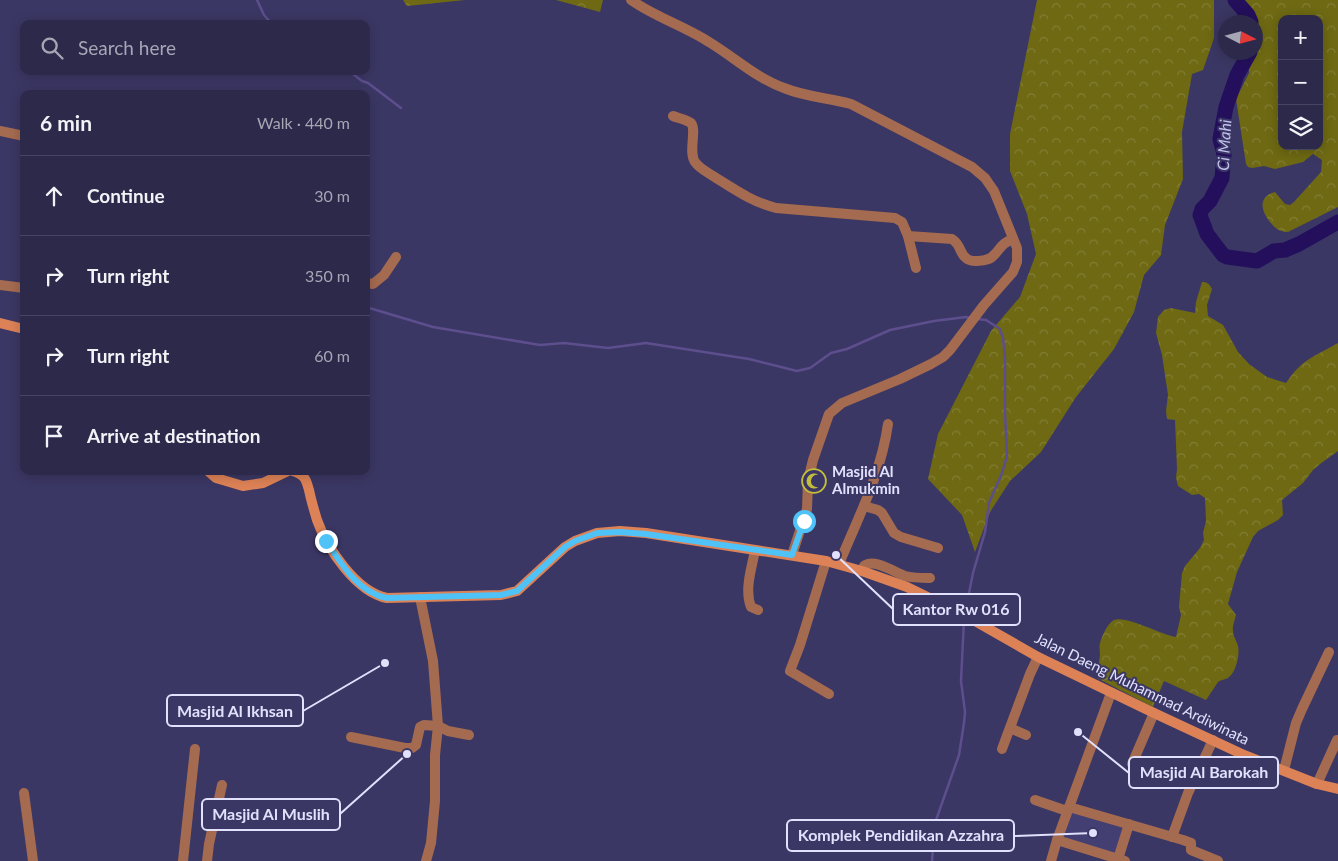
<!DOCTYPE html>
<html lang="en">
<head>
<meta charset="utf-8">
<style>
	:root { --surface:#2c294b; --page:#343152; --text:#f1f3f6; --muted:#a6a6b5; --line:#484563 }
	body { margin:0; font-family:Lato,sans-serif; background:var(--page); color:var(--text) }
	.controls { position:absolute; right:15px; top:15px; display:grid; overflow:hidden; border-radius:10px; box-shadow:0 2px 12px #0003 }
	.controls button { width:45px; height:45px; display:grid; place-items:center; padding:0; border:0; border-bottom:1px solid var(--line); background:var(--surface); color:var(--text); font:25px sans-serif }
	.compass { position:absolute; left:1218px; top:15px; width:45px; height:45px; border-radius:50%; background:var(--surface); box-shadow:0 2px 12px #0003; rotate:96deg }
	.stop { position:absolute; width:15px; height:15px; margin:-11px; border:4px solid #4fc3f7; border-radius:50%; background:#fff }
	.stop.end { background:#4fc3f7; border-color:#fff; box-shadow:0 1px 5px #0008 }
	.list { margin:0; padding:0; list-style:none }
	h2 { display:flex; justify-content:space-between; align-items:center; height:65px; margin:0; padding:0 20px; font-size:21px }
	h2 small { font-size:16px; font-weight:400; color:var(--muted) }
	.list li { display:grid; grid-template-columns:32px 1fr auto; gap:15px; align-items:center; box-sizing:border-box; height:80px; padding:0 20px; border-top:1px solid var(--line) }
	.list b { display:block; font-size:19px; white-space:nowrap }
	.list em { font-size:16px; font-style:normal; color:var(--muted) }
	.icon { flex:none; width:28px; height:28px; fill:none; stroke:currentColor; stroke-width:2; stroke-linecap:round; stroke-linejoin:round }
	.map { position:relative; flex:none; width:1338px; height:861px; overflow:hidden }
	.search { position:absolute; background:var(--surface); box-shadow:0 2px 12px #0003; left:20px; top:20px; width:350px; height:55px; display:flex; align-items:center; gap:12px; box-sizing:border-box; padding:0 18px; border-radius:10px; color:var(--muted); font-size:19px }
	.panel { position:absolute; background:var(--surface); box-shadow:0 2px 12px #0003; left:20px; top:90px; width:350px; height:385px; border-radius:10px }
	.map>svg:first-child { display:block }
	.built { fill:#443f73 }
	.forest { fill:url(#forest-crowns); fill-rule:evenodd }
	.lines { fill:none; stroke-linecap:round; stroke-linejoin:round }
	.stream { stroke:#5d4e8d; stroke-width:2.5 }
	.river { stroke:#240f5d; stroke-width:15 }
	.minor { stroke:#a56b50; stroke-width:10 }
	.secondary { stroke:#dd8256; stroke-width:10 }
	.route { stroke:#4fc3f7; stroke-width:6 }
	.labels { text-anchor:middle; stroke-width:4; stroke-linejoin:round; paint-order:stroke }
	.poi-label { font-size:15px; font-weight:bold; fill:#e1e1fd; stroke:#3b3764; text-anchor:start }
	.street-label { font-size:15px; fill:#e1e1fd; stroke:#3b3764 }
	.water-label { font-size:16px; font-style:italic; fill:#c2c1ef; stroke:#3b3764 }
	.leader { fill:none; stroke:#e1e1fd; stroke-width:2 }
	.callout-dot { fill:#e1e1fd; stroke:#3b3764; stroke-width:2 }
	.callout { fill:#3b3764; stroke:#e1e1fd; stroke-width:2 }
	.callout-label { font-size:16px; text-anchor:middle; font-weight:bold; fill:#e1e1fd }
</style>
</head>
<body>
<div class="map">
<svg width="1338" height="861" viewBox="0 0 1338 861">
	<defs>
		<pattern id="forest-crowns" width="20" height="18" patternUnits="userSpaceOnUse" patternTransform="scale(1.25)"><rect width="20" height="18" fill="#6e6912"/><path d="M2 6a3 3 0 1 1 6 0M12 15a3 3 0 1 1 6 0" fill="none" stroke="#827e35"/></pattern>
	</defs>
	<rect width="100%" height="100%" fill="#3b3764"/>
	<!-- built -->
	<path class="built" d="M1070,809L1128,825L1118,858L1059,840Z"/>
	<!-- forest -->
	<g class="forest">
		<path d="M403,0H465L407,6Z"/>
		<path d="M556,0H603L600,12Z"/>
		<path d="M1037,0H1214V38L1203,70L1192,74L1182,132L1183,179L1165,225L1161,255L1144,275L1134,312L1114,349L1076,397L1041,452L1010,481L990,512L975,552L962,515L928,479L938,434L991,331L1020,297L1036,254L1027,214L1010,171V134Z"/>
		<path d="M1242,0H1338V207L1288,232C1284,232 1280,231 1277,229C1268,222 1255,204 1268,195C1270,193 1273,193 1275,192L1285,204L1290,205L1294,202L1321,172L1322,160L1313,154L1303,162L1275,169L1264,166L1252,168L1248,167L1246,164L1236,99L1249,73V53L1256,52V22H1250L1251,14ZM1282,19H1319V146H1282Z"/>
		<path d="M1202,282C1208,282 1209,284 1212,289L1207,305L1208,316L1223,325L1238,352L1249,364L1267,377L1286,383C1289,379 1292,374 1296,370C1307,358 1324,351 1338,343V451L1320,464L1313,470L1303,483L1282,500L1283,515L1278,520L1258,531L1253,537L1237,572L1228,604L1236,615C1235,620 1232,626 1233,631C1233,637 1237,641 1238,646C1240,654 1236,672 1229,677C1226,680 1222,679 1218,682L1206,700L1164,681L1153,707L1097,678C1098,670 1099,662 1100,655C1100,651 1099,647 1100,643C1102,636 1107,624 1114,620C1126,615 1162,635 1176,637L1181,615L1179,607L1182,573L1185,566L1200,548L1204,540L1203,533L1206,521L1205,498L1199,494L1192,495L1178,486L1176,478L1177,469L1175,420L1167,419L1166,411L1168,395L1162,355L1156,333L1158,317L1164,310L1171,308L1195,313L1196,302Z"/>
	</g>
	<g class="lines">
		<!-- stream -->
		<g class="stream">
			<path d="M257,0L264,15L272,24"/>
			<path d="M349,71L362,81L368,83L401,108"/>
			<path d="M366,307L433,327L540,345L564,343L608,348L646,343L749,359L797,371L810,368L831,353L847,349L890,330L934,321L966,317L970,318"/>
			<path d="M966,608L973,573L985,532L989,503L1002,473L1007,456L1005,413V357L1003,338L1000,329L986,320L978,319"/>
			<path d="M932,861L935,823L959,755L964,723L965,712L961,681L964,620"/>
		</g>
		<!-- river -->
		<g class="river">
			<path d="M1235,0L1248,15L1251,22"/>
			<path d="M1250,52L1237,75L1226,107L1220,139L1224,154L1222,178L1210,201L1202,209L1200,215L1207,234L1223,255L1227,257L1257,261L1274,251L1285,250L1299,244L1338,222"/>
		</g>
		<!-- minor -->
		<g class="minor">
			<path d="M631,0C655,17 684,26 709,42C734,57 756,78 784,88C806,97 829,98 851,104L972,167L985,178L994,191L1017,248V262L1013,272L984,305L950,350L943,357L931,364L900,379L842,403L829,414L813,460L808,481L807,509L792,555"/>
			<path d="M673,116C678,118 687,120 691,123C697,130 688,152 695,162C699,168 707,172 713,176C734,189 752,202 776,208L895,218L902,222L908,236L952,239C962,246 959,253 966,258C971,263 987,261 992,257C1001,249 1000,244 1013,239"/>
			<path d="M0,131L24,136"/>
			<path d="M908,236L916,268"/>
			<path d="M366,283L373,284L384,275L396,257"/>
			<path d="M0,285L24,288"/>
			<path d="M864,506L878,510L882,513L894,533L901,537L938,548"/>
			<path d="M755,550C752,568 744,589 751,607L758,610"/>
			<path d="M826,561L800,645L790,671L829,694"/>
			<path d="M839,564C858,518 881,474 888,424"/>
			<path d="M862,571L864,566C874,558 894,572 905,576C913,578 921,578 930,578"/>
			<path d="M420,597L433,661L438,726L435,755V801L431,843L426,861"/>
			<path d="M1010,728L1026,735"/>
			<path d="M351,737L405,748H412L416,745L420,727L424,725L438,726L448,731L469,735"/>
			<path d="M1002,749L1030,674L1038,657"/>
			<path d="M1132,764L1154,713"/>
			<path d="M1284,770L1296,723L1302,709L1329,652"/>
			<path d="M1317,784L1337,740"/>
			<path d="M24,793L33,861"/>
			<path d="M1035,800L1067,811"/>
			<path d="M1069,807L1183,840L1191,843V850L1218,861"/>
			<path d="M1172,837L1188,793L1213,740"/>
			<path d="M1057,840L1125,861"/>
			<path d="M1118,859L1129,824"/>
			<path d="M183,861L195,749"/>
			<path d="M207,861L209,844L222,785"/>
			<path d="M1051,861L1057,840L1111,693"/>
		</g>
		<!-- secondary -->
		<g class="secondary">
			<path d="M0,323L24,329"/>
			<path d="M208,471L216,478L243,486L263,483L288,471"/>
			<path d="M293,471C298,473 302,474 305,479C307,482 308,487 309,490C311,500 314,510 317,520C327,548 356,592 387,598L501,595L517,591L565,547L575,541L597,533L620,531L646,533L826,561L862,571L907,587L966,616L1038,657L1154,713L1244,755L1317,784L1338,789"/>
		</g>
	</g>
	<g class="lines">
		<!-- route -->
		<path class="route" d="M326,541C341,563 358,593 387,598L501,595L517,591L565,547L575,541L597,533L620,532L646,534L792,555L804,521"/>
	</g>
	<!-- icons -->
	<defs>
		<g id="mosque-ring" transform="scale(1.25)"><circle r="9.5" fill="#3b3764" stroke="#c4bc3d" stroke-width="1.5"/><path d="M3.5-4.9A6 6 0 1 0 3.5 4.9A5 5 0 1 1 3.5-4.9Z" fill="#c4bc3d"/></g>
	</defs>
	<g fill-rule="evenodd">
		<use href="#mosque-ring" x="814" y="481"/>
	</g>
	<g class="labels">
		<!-- poi labels -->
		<g class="poi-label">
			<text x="832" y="477">Masjid Al<tspan x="832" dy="17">Almukmin</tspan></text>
		</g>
		<!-- street labels -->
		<g class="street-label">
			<text transform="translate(1142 689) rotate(26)" y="5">Jalan Daeng Muhammad Ardiwinata</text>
		</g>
		<!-- water labels -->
		<g class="water-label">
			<text transform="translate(1224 145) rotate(-87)" y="6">Ci Mahi</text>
		</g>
	</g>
	<!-- callouts -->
	<path class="leader" d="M836 555L893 609M385 663L303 711M1078 732L1129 773M407 754L340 814M1093 833L1014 836"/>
	<g class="callout-dot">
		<circle cx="836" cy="555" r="5"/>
		<circle cx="385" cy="663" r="5"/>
		<circle cx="1078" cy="732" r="5"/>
		<circle cx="407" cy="754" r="5"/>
		<circle cx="1093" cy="833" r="5"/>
	</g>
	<g class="callout">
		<rect x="893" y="594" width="127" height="31" rx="5"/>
		<rect x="167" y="695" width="136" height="31" rx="5"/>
		<rect x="1129" y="757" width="149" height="31" rx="5"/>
		<rect x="202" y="799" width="138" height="31" rx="5"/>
		<rect x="787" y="820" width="227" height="31" rx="5"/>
	</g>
	<g class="callout-label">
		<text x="956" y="615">Kantor Rw 016</text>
		<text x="235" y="717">Masjid Al Ikhsan</text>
		<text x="1204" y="778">Masjid Al Barokah</text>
		<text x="271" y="820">Masjid Al Muslih</text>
		<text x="901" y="841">Komplek Pendidikan Azzahra</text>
	</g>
</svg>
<div class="controls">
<button>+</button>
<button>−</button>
<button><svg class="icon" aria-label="layers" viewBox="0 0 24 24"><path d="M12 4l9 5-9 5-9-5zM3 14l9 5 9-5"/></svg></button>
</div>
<svg class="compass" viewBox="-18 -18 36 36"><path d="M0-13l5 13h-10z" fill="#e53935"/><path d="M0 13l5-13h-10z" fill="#a6a6b5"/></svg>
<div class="stop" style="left:804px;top:521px"></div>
<div class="stop end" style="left:326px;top:541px"></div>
<div class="search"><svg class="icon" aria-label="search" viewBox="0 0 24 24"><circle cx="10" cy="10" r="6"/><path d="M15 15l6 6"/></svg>Search here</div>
<section class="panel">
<h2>6 min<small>Walk · 440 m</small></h2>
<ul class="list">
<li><svg class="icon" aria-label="ahead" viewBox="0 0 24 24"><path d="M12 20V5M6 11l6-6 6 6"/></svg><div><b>Continue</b></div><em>30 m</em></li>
<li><svg class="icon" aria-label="right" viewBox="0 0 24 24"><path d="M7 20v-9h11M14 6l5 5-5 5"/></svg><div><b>Turn right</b></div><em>350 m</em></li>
<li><svg class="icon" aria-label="right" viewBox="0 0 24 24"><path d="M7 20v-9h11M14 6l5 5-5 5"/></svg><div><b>Turn right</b></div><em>60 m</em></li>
<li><svg class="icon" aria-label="arrive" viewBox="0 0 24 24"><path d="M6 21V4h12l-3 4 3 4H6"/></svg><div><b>Arrive at destination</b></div></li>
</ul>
</section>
</div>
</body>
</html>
